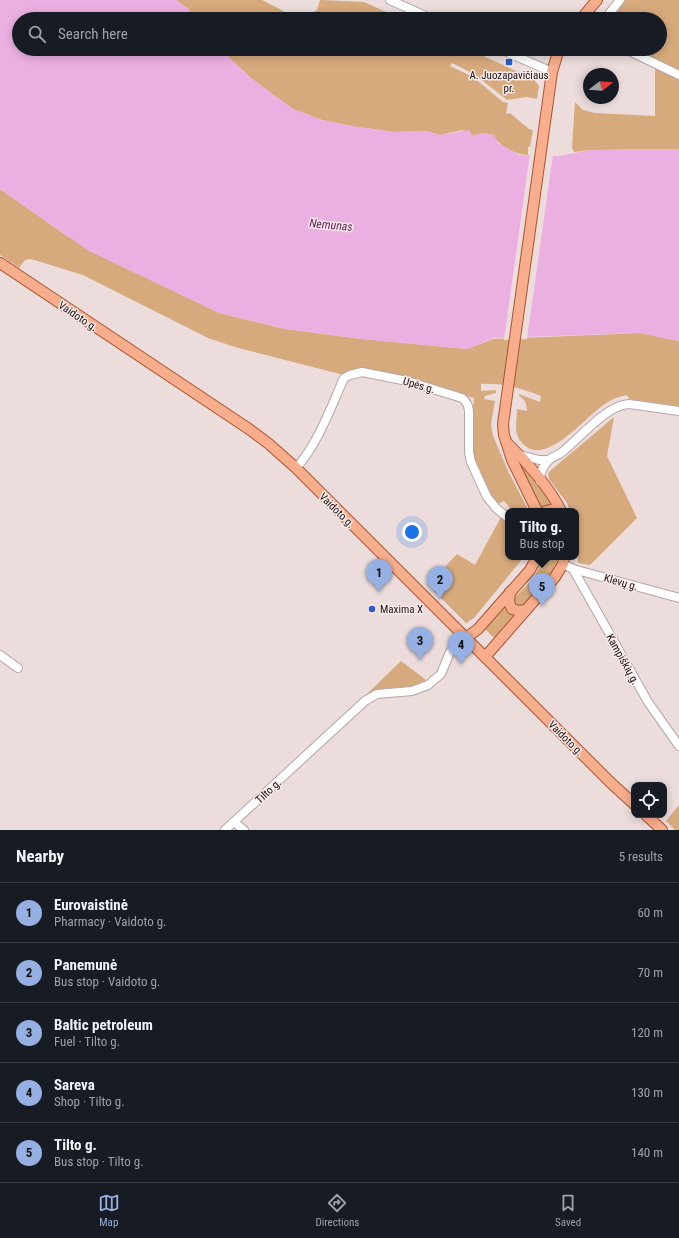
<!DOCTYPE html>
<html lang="en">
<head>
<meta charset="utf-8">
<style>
	:root { --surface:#171b24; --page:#20242c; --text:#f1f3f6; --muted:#9ea1a6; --line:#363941; --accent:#97b0e3 }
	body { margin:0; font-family:"Roboto Condensed",sans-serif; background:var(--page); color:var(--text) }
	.controls { position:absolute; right:12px; bottom:12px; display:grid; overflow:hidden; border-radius:8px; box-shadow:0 2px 10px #0003 }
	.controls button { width:36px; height:36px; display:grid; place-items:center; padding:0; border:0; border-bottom:1px solid var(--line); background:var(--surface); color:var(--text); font:20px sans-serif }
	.compass { position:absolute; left:583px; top:68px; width:36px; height:36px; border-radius:50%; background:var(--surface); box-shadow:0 2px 10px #0003; rotate:73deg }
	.you { position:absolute; left:412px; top:532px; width:14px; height:14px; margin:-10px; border:3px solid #fff; border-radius:50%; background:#1a73e8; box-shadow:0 0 0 6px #1a73e833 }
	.badge { display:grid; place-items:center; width:26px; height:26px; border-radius:50%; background:var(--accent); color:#111; font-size:13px; font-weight:700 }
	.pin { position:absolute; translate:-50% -33px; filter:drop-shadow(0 1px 2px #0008) }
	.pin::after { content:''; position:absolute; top:21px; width:14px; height:12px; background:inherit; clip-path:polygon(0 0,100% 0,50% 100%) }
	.popup { position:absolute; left:505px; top:508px; width:74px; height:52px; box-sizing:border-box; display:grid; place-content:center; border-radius:8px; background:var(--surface); filter:drop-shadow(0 1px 3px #0005); font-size:13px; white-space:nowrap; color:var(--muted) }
	.popup b { font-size:15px; color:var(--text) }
	.popup::after { content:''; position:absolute; left:50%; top:100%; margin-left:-8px; border:8px solid transparent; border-top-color:var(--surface) }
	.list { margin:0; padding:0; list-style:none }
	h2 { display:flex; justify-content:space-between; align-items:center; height:52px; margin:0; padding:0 16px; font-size:17px }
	h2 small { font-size:13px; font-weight:400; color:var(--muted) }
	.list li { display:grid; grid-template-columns:26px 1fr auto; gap:12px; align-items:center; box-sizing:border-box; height:60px; padding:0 16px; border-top:1px solid var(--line) }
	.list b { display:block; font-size:15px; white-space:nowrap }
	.list p { margin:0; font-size:13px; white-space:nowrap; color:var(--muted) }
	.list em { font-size:13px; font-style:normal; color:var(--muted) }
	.icon { flex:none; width:22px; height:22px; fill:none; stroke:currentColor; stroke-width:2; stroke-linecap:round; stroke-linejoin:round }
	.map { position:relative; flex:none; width:679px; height:830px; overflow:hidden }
	.search { position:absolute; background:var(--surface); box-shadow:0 2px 10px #0003; left:12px; right:12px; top:12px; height:44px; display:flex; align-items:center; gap:10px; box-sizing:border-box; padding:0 14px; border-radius:22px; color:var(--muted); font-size:15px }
	.sheet { height:352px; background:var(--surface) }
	nav { display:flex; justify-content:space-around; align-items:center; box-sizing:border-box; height:56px; border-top:1px solid var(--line); background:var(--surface); font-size:11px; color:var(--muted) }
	nav a { display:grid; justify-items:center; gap:2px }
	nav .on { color:var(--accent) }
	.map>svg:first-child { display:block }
	.green { fill:#d7aa7d }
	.water { fill:#ebb0e1 }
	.pier { fill:#ecdcdc }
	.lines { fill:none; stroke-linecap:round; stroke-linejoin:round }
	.minor-casing { stroke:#b4a5a5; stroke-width:10 }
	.major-casing { stroke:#a75531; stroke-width:12 }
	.minor { stroke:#fff; stroke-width:8 }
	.major { stroke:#f8ad8c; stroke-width:10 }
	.poi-dot { fill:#285dcb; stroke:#faeae9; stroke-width:1.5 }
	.labels { text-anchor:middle; stroke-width:3; stroke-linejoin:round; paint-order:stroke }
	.poi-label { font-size:11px; fill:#1a1515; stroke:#faeae9 }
	.street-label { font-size:11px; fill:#1a1515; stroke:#faeae9 }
	.water-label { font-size:12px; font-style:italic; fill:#5d1956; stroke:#faeae9 }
</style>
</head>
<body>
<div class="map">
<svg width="679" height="830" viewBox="0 0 679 830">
	<rect width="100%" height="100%" fill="#ecdcdc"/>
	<!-- green -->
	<g class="green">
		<path d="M176,0H262L297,18L307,15L317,10L320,0L364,2L402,19H196L187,8Z"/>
		<path d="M625,0H679V149L591,150L574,152L572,148L575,102L583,110L595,113L655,116V59L638,49H660V19H610Z"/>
		<path d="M220,49H468L532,78L536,82L539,86L537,99L527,97L507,100L474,74L452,63L450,66L473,77L503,102L508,103L506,113L509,114L510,113L529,129L533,130L530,147H528V155C514,154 500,147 493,135L483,133L476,135H472L462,130L440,135L426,131L395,132L351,126L322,120L293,109L252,79Z"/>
		<path d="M0,189L67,236L219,313L285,329L362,339L467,349L493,339L640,333L679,341V406L629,399L627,395C617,397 610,400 602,406C584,419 545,467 523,444C520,441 518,438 517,434C515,427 517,417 517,409L527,411C526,403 526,400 519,396V394L540,402L541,396C520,388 504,383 481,384V391L496,390V393L485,396L484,399L495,401L491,424L493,436L509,473L529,511H513L504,501L498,504L491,498L475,462L472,451L471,429L474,398L411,381L363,370L344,375L235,347L208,338L83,275L31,259L25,260L19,268L0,255Z"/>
		<path d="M614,417L607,456L637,518L590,565L578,563L576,535V511H570L567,503L549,479L548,474L550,471Z"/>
		<path d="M520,461L552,503V504L541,507L518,463Z"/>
		<path d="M501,517L508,523V557H524L474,618L466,623L428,585L457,554L475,565Z"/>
		<path d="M542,557H559C554,570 532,603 519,607C515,604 514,602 515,597C527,585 539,575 542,557Z"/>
		<path d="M505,605L508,611L516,615L495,639L484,628Z"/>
		<path d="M401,661L426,680L415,686L380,689L365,696Z"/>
		<path d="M679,805V830H675L666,821Z"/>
	</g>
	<!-- water -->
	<path class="water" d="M0,0H176L187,8L196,19H19V49H220L252,79L293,109L322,120L351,126L395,132L426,131L440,135L469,130L472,135H476L483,133L494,135L498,143L519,155L558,156L591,150L679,149V341L640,333L493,338L468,349L362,339L286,329L219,313L89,251L0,189Z"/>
	<!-- pier -->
	<path class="pier" d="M530,153L553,154L527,339L504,340Z"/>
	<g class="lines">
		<!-- minor casing -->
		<g class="minor-casing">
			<g id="minor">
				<path d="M390,0L432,19"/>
				<path d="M605,19L620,0"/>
				<path d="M500,49L552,72"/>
				<path d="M625,49L679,75"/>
				<path d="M520,455L539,460H548"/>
				<path d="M296,468C318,444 331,407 344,378L350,375L362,372L407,381L462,398C467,402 468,405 469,411V452L471,462L487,497L497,509L508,518"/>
				<path d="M540,481C540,473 542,467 548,461C551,457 557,456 561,453C579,439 606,405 629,404L679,411"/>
				<path d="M563,564L573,569L679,598"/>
				<path d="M573,569L648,702L679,746"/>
				<path d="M0,655L18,668"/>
				<path d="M234,822L244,830"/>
				<path d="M225,830L365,701L377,694L412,691L428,685L441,674L450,652L466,638"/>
			</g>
		</g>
		<!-- major casing -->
		<g class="major-casing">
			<g id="major">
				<path d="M581,19L597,0"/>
				<path d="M0,263L249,429L269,444L296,468L611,783L634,804"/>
				<path d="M508,444C526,461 550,488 561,511"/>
				<path d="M537,511L512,460L504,435L503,424L552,72L559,49"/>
				<path d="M546,511L554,509L560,511"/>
				<path d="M510,592L509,602L512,609L519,611L526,610"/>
				<path d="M466,638L478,629L530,570L537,557"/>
				<path d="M485,657L555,577L563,564L564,557"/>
				<path d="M646,815L662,830"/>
			</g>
		</g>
		<!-- minor -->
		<use href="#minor" class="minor"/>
		<!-- major -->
		<use href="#major" class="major"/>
	</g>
	<!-- markers -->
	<g class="poi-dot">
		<rect x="505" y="58" width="8" height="8" rx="2"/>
		<circle cx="372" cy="609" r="4"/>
	</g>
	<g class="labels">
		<!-- poi labels -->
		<g class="poi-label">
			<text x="509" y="79">A. Juozapavičiaus<tspan x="509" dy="13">pr.</tspan></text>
			<text x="380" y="613" text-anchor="start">Maxima X</text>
		</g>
		<!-- street labels -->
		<g class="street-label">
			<text transform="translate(78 316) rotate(34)" y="4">Vaidoto g.</text>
			<text transform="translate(419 385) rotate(16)" y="4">Upės g.</text>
			<text transform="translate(337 510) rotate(45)" y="4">Vaidoto g.</text>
			<text transform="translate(621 582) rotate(16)" y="4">Klevų g.</text>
			<text transform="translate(623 659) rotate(61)" y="4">Kampiškių g.</text>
			<text transform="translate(566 738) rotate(45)" y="4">Vaidoto g.</text>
			<text transform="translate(268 791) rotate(-43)" y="4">Tilto g.</text>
		</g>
		<!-- water labels -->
		<g class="water-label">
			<text transform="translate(331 225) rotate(5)" y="4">Nemunas</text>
		</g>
	</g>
</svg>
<div class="controls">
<button><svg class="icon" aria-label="locate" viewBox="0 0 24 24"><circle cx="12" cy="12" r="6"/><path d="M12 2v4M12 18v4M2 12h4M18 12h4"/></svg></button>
</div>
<svg class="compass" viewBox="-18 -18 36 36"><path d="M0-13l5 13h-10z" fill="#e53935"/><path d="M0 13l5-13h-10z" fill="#9ea1a6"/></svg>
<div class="you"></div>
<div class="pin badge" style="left:379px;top:592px">1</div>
<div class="pin badge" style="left:440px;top:599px">2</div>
<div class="pin badge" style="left:420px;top:660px">3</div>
<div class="pin badge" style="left:461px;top:664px">4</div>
<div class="pin badge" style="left:542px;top:606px">5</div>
<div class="popup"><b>Tilto g.</b>Bus stop</div>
<div class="search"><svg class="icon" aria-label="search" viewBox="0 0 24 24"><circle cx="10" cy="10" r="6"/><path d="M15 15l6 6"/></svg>Search here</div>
</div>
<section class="sheet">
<h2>Nearby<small>5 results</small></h2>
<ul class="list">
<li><span class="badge">1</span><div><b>Eurovaistinė</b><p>Pharmacy · Vaidoto g.</p></div><em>60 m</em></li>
<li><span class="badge">2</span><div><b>Panemunė</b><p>Bus stop · Vaidoto g.</p></div><em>70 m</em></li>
<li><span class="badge">3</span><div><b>Baltic petroleum</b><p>Fuel · Tilto g.</p></div><em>120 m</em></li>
<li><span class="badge">4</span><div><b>Sareva</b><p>Shop · Tilto g.</p></div><em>130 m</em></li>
<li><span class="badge">5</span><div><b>Tilto g.</b><p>Bus stop · Tilto g.</p></div><em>140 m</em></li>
</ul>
</section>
<nav>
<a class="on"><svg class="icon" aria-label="map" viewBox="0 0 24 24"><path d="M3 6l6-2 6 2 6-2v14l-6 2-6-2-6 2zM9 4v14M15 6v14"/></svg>Map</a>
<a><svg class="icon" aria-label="directions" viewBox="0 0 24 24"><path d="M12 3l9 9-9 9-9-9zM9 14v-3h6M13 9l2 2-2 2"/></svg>Directions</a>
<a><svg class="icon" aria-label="saved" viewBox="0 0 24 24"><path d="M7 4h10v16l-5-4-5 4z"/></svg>Saved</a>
</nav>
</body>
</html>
